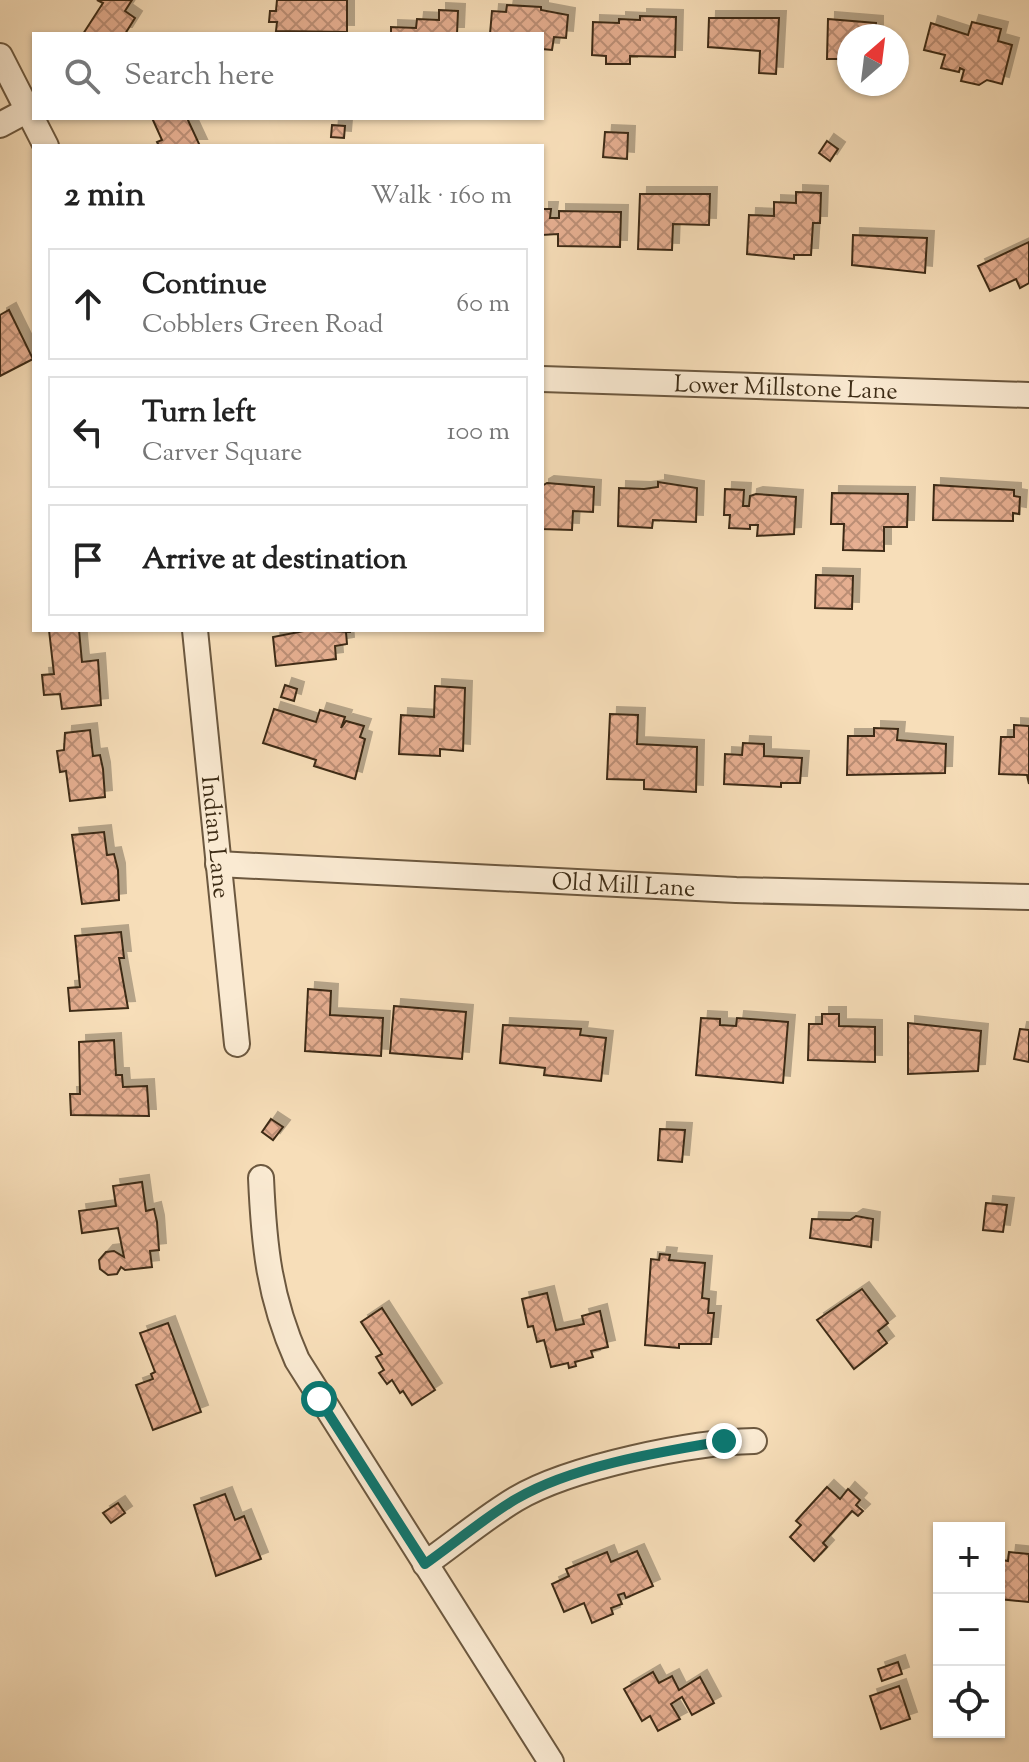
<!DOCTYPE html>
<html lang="en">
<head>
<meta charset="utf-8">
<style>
	:root { --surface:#fff; --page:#f2f2f2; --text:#222; --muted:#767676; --line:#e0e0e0 }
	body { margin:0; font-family:"Sorts Mill Goudy",serif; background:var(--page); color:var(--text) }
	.controls { position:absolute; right:24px; bottom:24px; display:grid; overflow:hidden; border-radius:0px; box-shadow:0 2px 6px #0004 }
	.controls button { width:72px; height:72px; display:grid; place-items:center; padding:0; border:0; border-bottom:2px solid var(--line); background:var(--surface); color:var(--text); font:40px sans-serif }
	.compass { position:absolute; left:837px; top:24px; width:72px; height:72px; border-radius:50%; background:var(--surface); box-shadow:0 2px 6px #0004; rotate:28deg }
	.stop { position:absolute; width:24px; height:24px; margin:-18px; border:6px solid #0f766e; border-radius:50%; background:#fff }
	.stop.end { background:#0f766e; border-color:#fff; box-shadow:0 2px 8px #0008 }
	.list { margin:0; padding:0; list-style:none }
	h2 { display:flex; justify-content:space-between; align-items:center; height:104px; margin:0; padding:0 32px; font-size:34px }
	h2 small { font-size:26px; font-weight:400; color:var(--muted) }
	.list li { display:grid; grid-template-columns:52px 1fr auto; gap:24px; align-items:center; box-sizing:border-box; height:112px; margin:0 16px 16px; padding:0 16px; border:2px solid var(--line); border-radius:0px }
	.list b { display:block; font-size:30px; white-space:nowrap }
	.list p { margin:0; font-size:26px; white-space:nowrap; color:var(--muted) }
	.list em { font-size:26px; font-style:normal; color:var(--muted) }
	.icon { flex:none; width:44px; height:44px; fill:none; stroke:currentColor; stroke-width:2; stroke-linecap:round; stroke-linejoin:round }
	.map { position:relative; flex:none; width:1029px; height:1762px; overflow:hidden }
	.search { position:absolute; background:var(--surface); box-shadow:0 2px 6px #0004; left:32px; top:32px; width:512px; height:88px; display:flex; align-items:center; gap:20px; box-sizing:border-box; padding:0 28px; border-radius:0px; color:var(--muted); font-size:30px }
	.panel { position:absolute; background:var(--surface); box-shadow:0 2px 6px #0004; left:32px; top:144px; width:512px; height:488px; border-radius:0px }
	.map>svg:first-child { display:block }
	.building { fill:url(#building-cross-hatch); stroke:#3d2c16; stroke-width:2; filter:url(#shadow) }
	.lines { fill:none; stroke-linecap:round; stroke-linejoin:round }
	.minor-casing { stroke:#6c583f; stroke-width:28 }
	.minor { stroke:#faead2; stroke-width:24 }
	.route { stroke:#0f766e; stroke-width:10 }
	.labels { text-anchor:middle; stroke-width:8; stroke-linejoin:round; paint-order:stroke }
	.street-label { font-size:24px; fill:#3d2c16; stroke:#faead2 }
</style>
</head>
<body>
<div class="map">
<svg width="1029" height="1762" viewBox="0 0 1029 1762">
	<defs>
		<pattern id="building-cross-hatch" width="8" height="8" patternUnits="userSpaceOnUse" patternTransform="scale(2)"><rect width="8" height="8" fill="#e5ae90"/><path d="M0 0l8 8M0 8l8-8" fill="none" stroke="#bb8e75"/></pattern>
		<filter id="shadow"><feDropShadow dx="7" dy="-7" stdDeviation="0" flood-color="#0004"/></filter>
	</defs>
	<rect width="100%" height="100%" fill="#f7deb9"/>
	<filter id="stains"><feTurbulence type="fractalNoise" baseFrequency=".0025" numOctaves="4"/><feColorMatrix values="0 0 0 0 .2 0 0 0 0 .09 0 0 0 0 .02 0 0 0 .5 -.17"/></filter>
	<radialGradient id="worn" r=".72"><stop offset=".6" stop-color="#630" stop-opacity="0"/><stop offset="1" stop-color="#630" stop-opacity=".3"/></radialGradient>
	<!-- building -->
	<g class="building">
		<path d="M97,0H132L125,11L135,18L125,34H83L103,3Z"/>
		<path d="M277,0H347V32L276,31L277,22H269L270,11H276Z"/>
		<path d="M507,5L541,7V10L568,15L566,38L554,37L552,50L542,49V34H490L492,11L506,12Z"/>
		<path d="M439,10L458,11L457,34H391V27L416,28L417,19L439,20Z"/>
		<path d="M640,16L676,17L675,57L630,56V64H606V56L592,55L593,22L619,23V19L640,20Z"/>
		<path d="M709,18H779L776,74L759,73L760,51L708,47Z"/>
		<path d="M828,19L876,23V36H849L847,59H827Z"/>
		<path d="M972,22L1001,29L998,41L1012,45L1002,84L987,80L979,85L961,81L964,70L960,68L959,72L941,68L945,55L924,50L931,23L968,35Z"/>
		<path d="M152,118H187L200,146H159L157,142L162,140Z"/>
		<path d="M332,125L345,126L344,138L331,137Z"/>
		<path d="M605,132L628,133L627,159L603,157Z"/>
		<path d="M827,141L838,149L830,161L819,153Z"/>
		<path d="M796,192L821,193L820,223H813L811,255H794V259L747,254L749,215L774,216V202L796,203Z"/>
		<path d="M640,194H710L709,225L673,224L672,250L638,249Z"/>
		<path d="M542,209H551L550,218H559V211L621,212L620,247L558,246V234L542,235Z"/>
		<path d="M853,235L927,238L925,273L852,265Z"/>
		<path d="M1029,242V283L1020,288L1016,279L990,291L978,266Z"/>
		<path d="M9,310L33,359L0,376V315Z"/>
		<path d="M658,482L697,488L696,522L653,520L652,528L618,526L619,488L644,489L658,487Z"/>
		<path d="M547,483L594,487L593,512L573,511L572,530L542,529V486Z"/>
		<path d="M934,485L1014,490V496L1020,497L1019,514L1013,513V521L933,520Z"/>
		<path d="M725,489L744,490L743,506H749L750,496L756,494L796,497L794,534L757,536L758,525H750V529L729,528L730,515H724Z"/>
		<path d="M832,493L908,494L907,527H884V551L843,550L844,524H831Z"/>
		<path d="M816,575L853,576L852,609L815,608Z"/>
		<path d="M49,630H79L82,662L98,660L101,705L62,709L60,694L44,695L42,675L54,674Z"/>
		<path d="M309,630L351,632H346L347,644L335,646L336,659L276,666L273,637Z"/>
		<path d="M285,685L297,689L294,701L281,697Z"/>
		<path d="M435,686L465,688L463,751L440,749V756L399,754L401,715L434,717Z"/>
		<path d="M274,709L316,722L320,710L345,717L341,728L346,721L364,726L360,737L365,739L355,779L314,766L316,760L263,743Z"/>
		<path d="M610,714L638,715L637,744L697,747L696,792L644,789V780L607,779Z"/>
		<path d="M1014,725L1029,726V784L1027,775L999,774L1001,737H1014Z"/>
		<path d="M874,728L898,729L897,740L946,744L945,773L847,775L848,736H874Z"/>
		<path d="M90,730L93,756L100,755L103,769L105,797L70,801L66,771L60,772L57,751L64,750L65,733Z"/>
		<path d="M743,743L764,744V756L802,758L800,783H781V787L724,784L725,754L742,755Z"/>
		<path d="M104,832L107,855L114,854L118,870L119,900L82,904L72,835Z"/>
		<path d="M121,932L124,958H119L128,1008L70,1011L68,988L80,987L75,936Z"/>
		<path d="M308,989L331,991L330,1015L383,1018L381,1056L305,1051Z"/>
		<path d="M394,1006L466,1012L462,1059L390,1053Z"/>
		<path d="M822,1014H839V1026L875,1027V1062L808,1060L809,1024H822Z"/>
		<path d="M701,1018L720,1019V1025L736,1026L737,1018L788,1022L783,1083L696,1075Z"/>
		<path d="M908,1023L981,1031L978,1071L908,1074Z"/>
		<path d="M503,1025L581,1029L580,1035L606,1038L601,1081L544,1075L545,1068L500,1063Z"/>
		<path d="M1020,1029L1029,1030V1062L1014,1059Z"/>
		<path d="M114,1040L116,1075H122L123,1087L147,1086L149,1116L71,1115L70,1094H80L79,1042Z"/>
		<path d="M271,1119L283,1127L273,1140L262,1132Z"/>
		<path d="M660,1129L685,1130L682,1162L658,1160Z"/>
		<path d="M142,1182L146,1211L154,1209L157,1222L159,1250L150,1251L152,1267L125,1270L121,1267L117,1274L108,1275L100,1269L99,1260L106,1252L114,1251L124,1257L118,1228L82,1233L79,1211L116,1206L113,1186Z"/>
		<path d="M986,1203L1007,1205L1003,1232L983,1230Z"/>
		<path d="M856,1216L873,1219L871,1247L810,1238L812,1219L850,1220Z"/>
		<path d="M660,1254L670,1255L669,1260L705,1263L702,1298L709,1299L708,1313H714L711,1344H679V1348L645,1345L651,1259L659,1260Z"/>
		<path d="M862,1289L888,1323L878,1331L887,1343L854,1369L817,1320Z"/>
		<path d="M547,1293L556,1330L584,1324L582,1316L600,1311L608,1347L591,1351L593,1357L575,1362L576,1366L569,1368L568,1363L551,1367L544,1340L537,1342L533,1326L528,1327L522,1299Z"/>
		<path d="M382,1308L435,1390L412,1405L403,1391L400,1393L392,1380L387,1384L379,1373L384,1370L376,1357L382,1354L361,1322Z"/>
		<path d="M168,1323L201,1412L153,1430L136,1385L153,1379L151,1374L155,1372L140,1333Z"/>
		<path d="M827,1487L840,1499L848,1489L860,1500L856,1505L863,1511L858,1516L852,1511L823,1543L827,1547L814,1561L790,1537L801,1525L796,1521Z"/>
		<path d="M225,1494L235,1520L244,1516L261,1559L216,1576L194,1505Z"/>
		<path d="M118,1503L125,1513L111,1523L103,1513Z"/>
		<path d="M637,1551L653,1586L626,1598L624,1593L618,1595L622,1604L611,1608L613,1614L592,1623L584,1603L564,1612L552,1584L569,1576L566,1569L607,1552L611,1562Z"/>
		<path d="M1009,1552L1029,1554V1602L999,1599V1571L1002,1560L1008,1561Z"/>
		<path d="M898,1662L902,1674L882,1681L878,1669Z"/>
		<path d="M653,1672L659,1683L672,1676L679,1690L700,1677L714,1703L692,1715L682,1697L671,1704L680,1719L658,1731L650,1716L642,1721L624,1689Z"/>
		<path d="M899,1686L910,1719L881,1729L870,1696Z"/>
	</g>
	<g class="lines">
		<!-- minor casing -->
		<g class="minor-casing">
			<g id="minor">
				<path d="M0,56L46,146"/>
				<path d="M0,125L28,110"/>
				<path id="s1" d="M542,379L1029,395"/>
				<path id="s2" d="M195,630L237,1044"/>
				<path id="s3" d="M218,864L736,890L1029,897"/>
				<path d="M261,1178C264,1246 269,1297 297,1360L551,1762"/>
				<path d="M425,1564C455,1543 484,1518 516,1499C570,1467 692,1442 754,1441"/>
			</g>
		</g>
		<!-- minor -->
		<use href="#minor" class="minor"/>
	</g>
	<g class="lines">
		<!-- route -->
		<path class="route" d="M319,1399L425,1564C455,1543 484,1518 516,1499C572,1466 659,1452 724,1441"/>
	</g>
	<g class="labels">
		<!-- street labels -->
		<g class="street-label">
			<text dy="8" stroke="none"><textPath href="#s1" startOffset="244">Lower Millstone Lane</textPath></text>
			<text dy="8" stroke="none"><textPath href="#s2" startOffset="208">Indian Lane</textPath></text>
			<text dy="8" stroke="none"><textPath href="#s3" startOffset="406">Old Mill Lane</textPath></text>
		</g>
	</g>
	<rect width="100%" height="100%" filter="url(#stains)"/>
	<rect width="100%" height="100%" fill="url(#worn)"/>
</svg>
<div class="controls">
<button>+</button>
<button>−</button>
<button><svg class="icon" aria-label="locate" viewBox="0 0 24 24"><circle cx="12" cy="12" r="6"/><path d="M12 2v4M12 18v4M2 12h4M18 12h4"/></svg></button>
</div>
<svg class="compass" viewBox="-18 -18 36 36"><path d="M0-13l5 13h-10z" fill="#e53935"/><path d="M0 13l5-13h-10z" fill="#767676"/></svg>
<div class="stop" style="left:319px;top:1399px"></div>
<div class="stop end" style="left:724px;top:1441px"></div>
<div class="search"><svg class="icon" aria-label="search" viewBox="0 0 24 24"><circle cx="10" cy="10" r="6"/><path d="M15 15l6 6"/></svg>Search here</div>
<section class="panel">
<h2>2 min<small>Walk · 160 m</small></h2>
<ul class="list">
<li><svg class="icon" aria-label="ahead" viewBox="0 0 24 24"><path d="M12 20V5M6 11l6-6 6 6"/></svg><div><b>Continue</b><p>Cobblers Green Road</p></div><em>60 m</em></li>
<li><svg class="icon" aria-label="left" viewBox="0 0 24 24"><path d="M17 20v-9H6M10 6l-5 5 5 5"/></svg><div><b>Turn left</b><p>Carver Square</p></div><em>100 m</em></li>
<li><svg class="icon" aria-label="arrive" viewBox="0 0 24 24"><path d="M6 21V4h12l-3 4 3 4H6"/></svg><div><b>Arrive at destination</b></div></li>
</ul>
</section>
</div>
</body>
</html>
